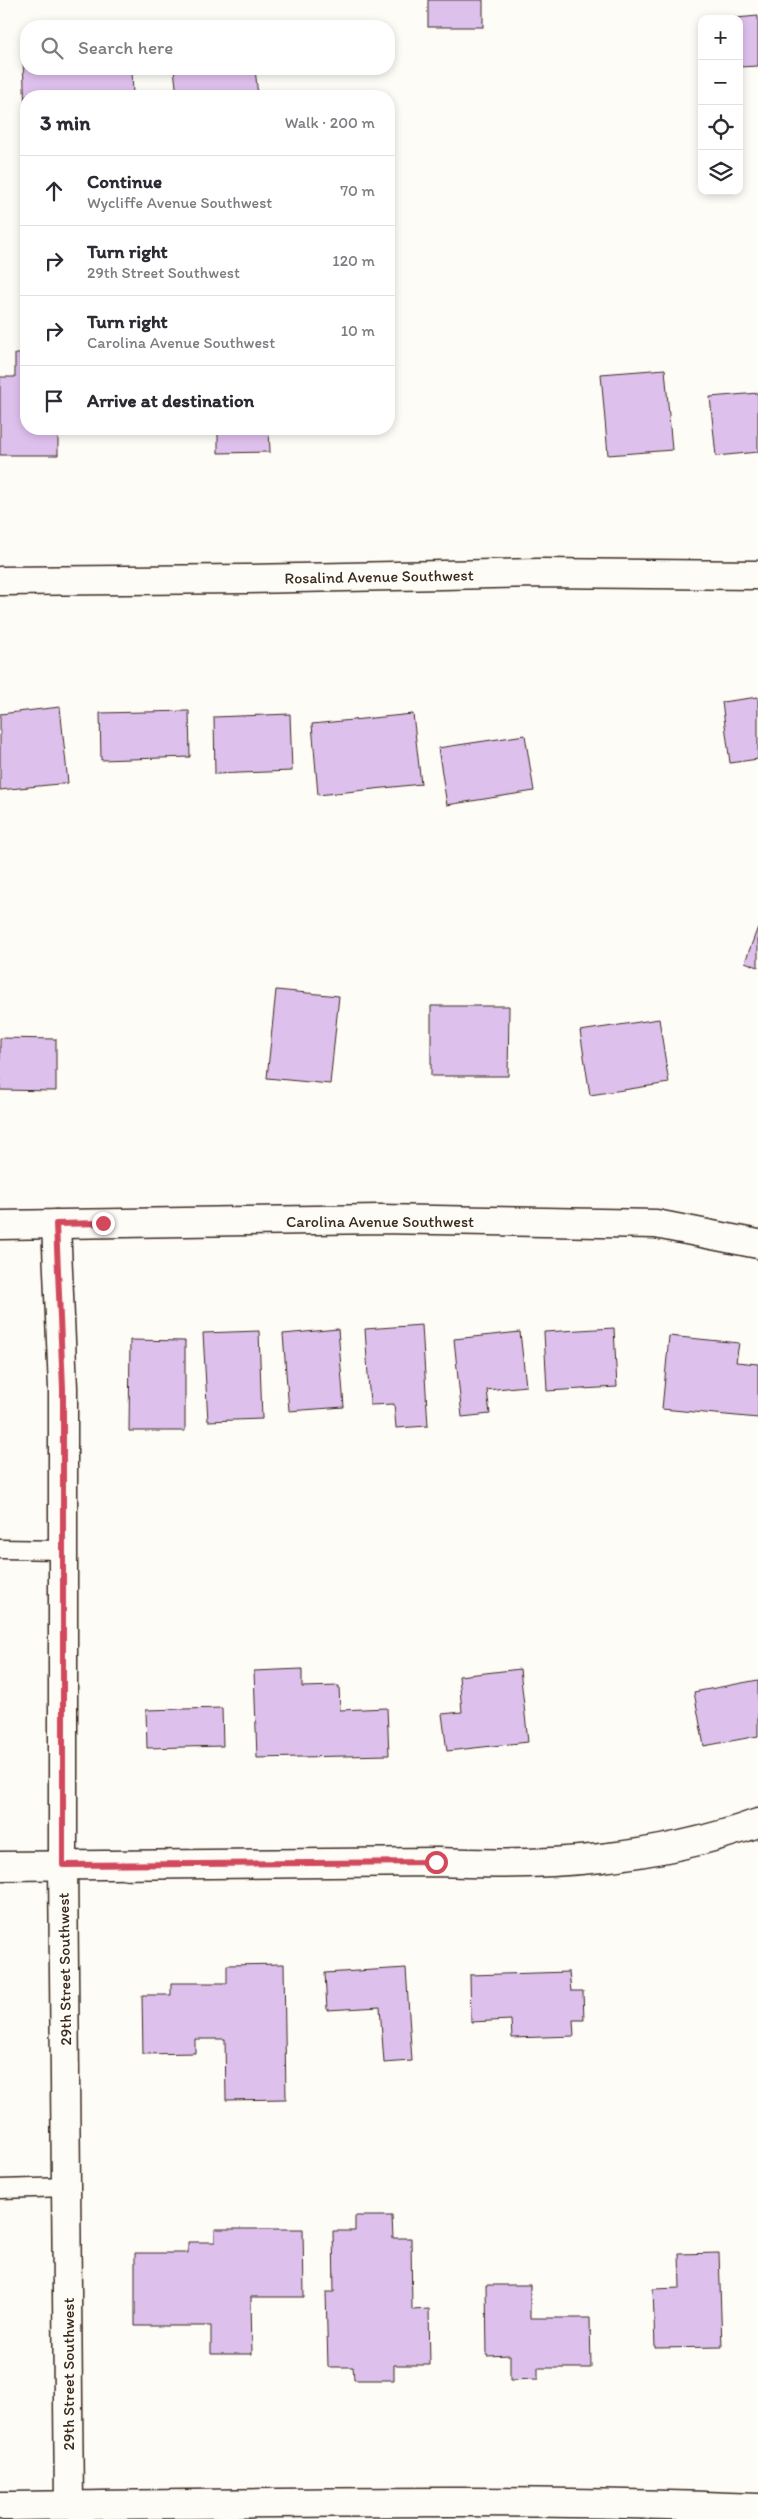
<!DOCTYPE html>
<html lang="en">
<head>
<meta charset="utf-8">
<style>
	:root { --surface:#fff; --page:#f2f2f3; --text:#2b2b33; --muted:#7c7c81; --line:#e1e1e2 }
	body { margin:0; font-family:Itim,sans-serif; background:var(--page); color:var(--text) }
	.controls { position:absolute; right:15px; top:15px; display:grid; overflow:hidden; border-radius:10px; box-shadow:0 2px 8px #0003 }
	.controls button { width:45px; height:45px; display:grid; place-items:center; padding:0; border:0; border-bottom:1px solid var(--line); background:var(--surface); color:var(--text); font:25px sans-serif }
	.stop { position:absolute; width:15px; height:15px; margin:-11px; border:4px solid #d1495b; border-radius:50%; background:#fff }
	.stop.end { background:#d1495b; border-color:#fff; box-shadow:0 1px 5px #0008 }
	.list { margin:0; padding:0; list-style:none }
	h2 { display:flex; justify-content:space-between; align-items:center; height:65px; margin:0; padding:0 20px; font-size:21px }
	h2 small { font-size:16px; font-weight:400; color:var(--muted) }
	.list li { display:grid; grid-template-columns:32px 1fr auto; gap:15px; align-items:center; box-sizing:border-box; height:70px; padding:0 20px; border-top:1px solid var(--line) }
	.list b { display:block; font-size:19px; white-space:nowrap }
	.list p { margin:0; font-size:16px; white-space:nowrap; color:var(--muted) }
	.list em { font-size:16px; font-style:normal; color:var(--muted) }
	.icon { flex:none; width:28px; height:28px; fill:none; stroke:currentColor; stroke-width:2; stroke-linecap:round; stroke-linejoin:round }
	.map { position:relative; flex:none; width:758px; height:2519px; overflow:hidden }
	.search { position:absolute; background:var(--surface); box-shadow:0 2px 8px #0003; left:20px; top:20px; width:375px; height:55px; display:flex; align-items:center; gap:12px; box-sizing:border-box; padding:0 18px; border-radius:20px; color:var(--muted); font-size:19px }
	.panel { position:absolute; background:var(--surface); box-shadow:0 2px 8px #0003; left:20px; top:90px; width:375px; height:345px; border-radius:20px }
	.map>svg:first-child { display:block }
	.building { fill:#dec0ed; stroke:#3b2a1e }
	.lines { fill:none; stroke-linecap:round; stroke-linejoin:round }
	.lane-casing { stroke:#3b2a1e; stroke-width:21 }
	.street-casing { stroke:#3b2a1e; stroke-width:31 }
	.secondary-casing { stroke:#3b2a1e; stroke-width:31 }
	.lane { stroke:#fdfcf7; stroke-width:18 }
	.street { stroke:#fdfcf7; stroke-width:28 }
	.secondary { stroke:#fdfcf7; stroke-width:28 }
	.route { stroke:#d1495b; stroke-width:6 }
	.labels { text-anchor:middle; stroke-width:4.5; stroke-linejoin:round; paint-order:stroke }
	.street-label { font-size:16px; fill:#3b2a1e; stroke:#fdfcf7 }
</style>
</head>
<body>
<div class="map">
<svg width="758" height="2519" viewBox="0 0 758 2519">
	<rect width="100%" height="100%" fill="#fdfcf7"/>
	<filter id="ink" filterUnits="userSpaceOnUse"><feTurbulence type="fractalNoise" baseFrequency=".02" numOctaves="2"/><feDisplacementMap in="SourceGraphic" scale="10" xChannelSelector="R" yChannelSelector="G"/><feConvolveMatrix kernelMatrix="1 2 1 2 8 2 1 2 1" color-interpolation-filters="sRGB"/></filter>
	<g filter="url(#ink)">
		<!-- building -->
		<g class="building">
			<rect x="428" y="0" width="55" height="27"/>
			<path d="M758,16V66L739,67V19H725Z"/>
			<path d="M23,59H26V69H132L133,96H26L25,113Z"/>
			<path d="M174,69H255L258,96H177Z"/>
			<path d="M15,354H26V429H58V455H0V377H15Z"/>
			<path d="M665,369L672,450L608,455L601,374Z"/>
			<path d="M758,393V452L716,456L710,397Z"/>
			<path d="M218,429H269L270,452L218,453Z"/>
			<path d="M758,697V759L730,763L722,702Z"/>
			<path d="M60,707L68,783L0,790V714Z"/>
			<path d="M189,711L190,757L101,760L100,713Z"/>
			<path d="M290,714L292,771L215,774L214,717Z"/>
			<path d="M413,714L421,784L318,795L312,724Z"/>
			<path d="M525,735L534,791L447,805L438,748Z"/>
			<path d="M758,927V967L745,962Z"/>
			<path d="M276,990L339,996L330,1084L267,1078Z"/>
			<path d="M431,1006H509L508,1076H431Z"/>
			<path d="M659,1019L669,1083L590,1095L580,1031Z"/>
			<path d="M0,1038L56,1039V1091L0,1090Z"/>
			<path d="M422,1325L428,1426L396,1428L394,1404L370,1405L365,1329Z"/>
			<path d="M614,1328L617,1387L547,1391L544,1332Z"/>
			<path d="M338,1329L344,1407L289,1411L283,1334Z"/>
			<path d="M259,1331L262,1419L208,1421L203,1333Z"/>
			<path d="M520,1332L526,1386L487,1390L490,1414L462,1417L454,1339Z"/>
			<path d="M669,1336L739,1343L736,1362L758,1364V1418L662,1409Z"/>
			<path d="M130,1340L185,1341V1431H129Z"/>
			<path d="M302,1669V1687L339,1686L340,1710L387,1708L389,1755L257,1758L254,1671Z"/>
			<path d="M520,1669L528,1742L447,1751L442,1714L462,1712L459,1676Z"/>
			<path d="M758,1680V1736L704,1746L694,1692Z"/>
			<path d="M222,1708L223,1746L147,1748L146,1710Z"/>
			<path d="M284,1964L286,2099L226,2100L225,2039H195V2053L143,2054L142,1995H171V1983H227V1965Z"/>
			<path d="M406,1968L412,2061L384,2063L380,2007L327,2010L325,1973Z"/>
			<path d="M569,1972L571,1991H583L584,2020H573L574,2036L512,2038L511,2020L471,2022L470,1975Z"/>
			<path d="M355,2216H392L393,2238H411L412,2310L429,2309L430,2365H394V2380H354L353,2367H328L326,2292H334L333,2231H355Z"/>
			<path d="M215,2229H303L304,2297H251L252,2354H211V2326H135V2253H188V2242H215Z"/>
			<path d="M719,2253L722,2347L655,2348L653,2289L680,2288L679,2254Z"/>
			<path d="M486,2285H530V2318H590L591,2368H538V2379L510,2380V2355L487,2356Z"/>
		</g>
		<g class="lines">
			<!-- lane casing -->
			<g class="lane-casing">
				<g id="lane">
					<path d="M0,1549L63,1550"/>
					<path d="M0,2189L68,2187"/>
				</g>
			</g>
			<!-- street casing -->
			<g class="street-casing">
				<g id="street">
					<path d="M0,581L246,579L539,573L758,575"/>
					<path d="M56,1224L63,1388V1865L69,2505"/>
					<path d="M0,1225L380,1219L656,1224L758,1244"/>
					<path d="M0,1866L437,1862C545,1867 654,1860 758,1823"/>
				</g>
			</g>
			<!-- secondary casing -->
			<g class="secondary-casing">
				<path id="secondary" d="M0,2506C253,2504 506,2497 758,2508"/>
			</g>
			<!-- lane -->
			<use href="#lane" class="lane"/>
			<!-- street -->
			<use href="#street" class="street"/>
			<!-- secondary -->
			<use href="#secondary" class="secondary"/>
		</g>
	</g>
	<g class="lines" filter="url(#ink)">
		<!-- route -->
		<path class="route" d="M103,1223L56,1224L63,1388V1865L436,1862"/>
	</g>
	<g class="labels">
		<!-- street labels -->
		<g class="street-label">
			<text transform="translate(379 576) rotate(-1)" y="6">Rosalind Avenue Southwest</text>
			<text x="380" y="1227">Carolina Avenue Southwest</text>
			<text transform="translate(64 1969) rotate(-91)" y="6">29th Street Southwest</text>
			<text transform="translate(68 2374) rotate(-90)" y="6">29th Street Southwest</text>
		</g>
	</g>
</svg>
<div class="controls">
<button>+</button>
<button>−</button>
<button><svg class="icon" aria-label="locate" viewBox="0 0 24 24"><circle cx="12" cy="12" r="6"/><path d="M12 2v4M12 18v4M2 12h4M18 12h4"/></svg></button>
<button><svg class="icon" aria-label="layers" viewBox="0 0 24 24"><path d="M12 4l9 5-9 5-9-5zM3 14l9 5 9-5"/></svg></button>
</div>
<div class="stop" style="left:436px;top:1862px"></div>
<div class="stop end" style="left:103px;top:1223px"></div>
<div class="search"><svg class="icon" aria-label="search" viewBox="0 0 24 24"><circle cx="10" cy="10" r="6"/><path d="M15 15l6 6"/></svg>Search here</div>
<section class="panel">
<h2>3 min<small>Walk · 200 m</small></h2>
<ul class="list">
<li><svg class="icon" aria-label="ahead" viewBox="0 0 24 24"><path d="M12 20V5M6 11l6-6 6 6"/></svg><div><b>Continue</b><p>Wycliffe Avenue Southwest</p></div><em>70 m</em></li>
<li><svg class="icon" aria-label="right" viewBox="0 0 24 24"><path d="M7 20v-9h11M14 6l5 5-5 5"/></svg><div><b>Turn right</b><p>29th Street Southwest</p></div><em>120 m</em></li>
<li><svg class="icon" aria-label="right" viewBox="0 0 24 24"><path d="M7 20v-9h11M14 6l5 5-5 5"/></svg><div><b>Turn right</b><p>Carolina Avenue Southwest</p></div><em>10 m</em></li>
<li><svg class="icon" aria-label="arrive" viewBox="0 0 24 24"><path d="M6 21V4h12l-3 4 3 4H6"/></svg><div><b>Arrive at destination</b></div></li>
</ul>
</section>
</div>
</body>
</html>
